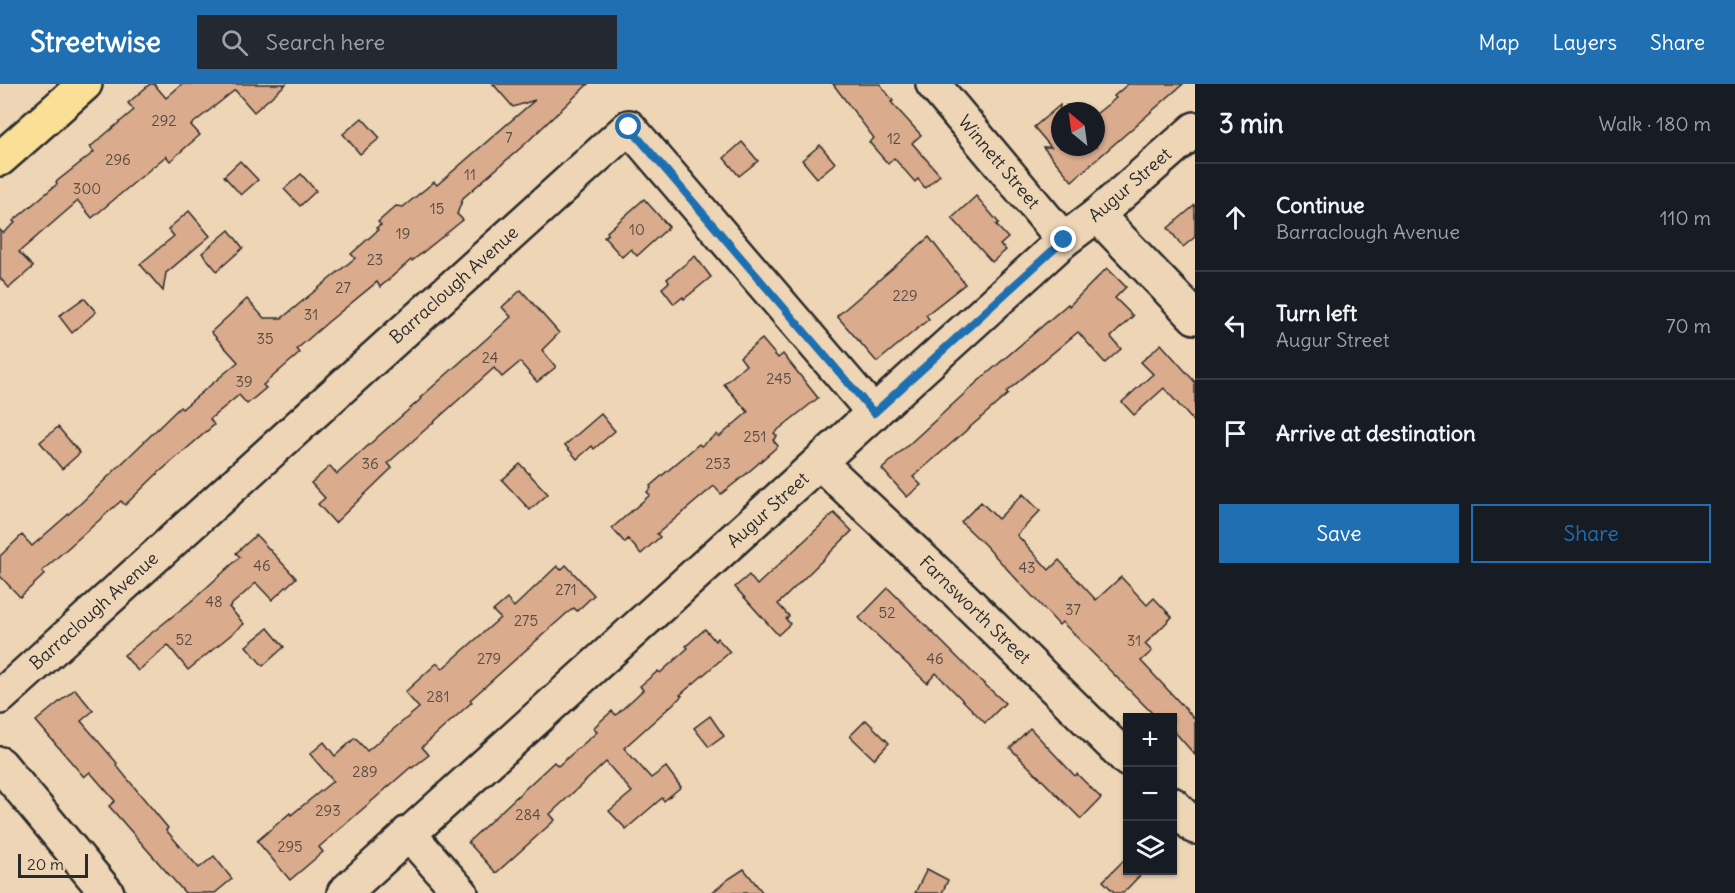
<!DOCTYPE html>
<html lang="en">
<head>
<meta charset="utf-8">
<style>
	:root { --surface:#171b24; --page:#242831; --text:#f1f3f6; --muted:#9ea1a6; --line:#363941; --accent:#1f6fb2 }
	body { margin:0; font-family:Delius,sans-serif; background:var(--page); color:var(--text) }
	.controls { position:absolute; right:18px; bottom:18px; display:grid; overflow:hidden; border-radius:0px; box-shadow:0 2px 4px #0004 }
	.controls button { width:54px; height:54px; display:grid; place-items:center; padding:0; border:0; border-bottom:2px solid var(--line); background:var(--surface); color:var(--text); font:30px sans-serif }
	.compass { position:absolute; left:1051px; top:18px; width:54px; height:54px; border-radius:50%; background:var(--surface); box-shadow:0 2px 4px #0004; rotate:331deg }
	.scale { position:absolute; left:18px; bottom:15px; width:70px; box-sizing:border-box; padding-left:6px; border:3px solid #2b2b2b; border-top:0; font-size:16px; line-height:21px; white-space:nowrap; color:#2b2b2b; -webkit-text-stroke:4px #eed5b6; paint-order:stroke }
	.stop { position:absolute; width:18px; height:18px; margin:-14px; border:4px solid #1f6fb2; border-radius:50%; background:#fff }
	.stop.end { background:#1f6fb2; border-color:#fff; box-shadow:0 2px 6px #0008 }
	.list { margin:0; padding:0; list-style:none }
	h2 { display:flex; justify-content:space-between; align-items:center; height:78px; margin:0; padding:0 24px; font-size:26px }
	h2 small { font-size:20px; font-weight:400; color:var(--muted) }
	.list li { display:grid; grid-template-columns:39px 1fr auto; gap:18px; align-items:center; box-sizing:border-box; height:108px; padding:0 24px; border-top:2px solid var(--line) }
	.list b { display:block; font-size:22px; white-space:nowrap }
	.list p { margin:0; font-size:20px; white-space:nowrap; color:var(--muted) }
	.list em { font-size:20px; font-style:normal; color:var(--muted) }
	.actions { display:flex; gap:12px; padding:18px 24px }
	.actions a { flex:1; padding:14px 0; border:2px solid var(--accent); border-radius:0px; text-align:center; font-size:21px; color:var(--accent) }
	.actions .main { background:var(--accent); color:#fff }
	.icon { flex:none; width:33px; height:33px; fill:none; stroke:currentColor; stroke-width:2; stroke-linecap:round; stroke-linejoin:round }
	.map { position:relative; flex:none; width:1195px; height:809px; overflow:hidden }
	header { display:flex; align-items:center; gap:36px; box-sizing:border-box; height:84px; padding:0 30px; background:var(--accent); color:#fff }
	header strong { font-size:28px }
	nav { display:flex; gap:33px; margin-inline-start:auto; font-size:21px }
	.search { width:420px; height:54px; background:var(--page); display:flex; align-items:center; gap:15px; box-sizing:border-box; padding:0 21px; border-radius:0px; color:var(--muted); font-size:22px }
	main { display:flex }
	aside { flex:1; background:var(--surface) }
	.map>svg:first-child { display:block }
	.building { fill:#daab8c; stroke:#2b2b2b; stroke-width:1.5 }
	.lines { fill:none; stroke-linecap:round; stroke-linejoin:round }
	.minor-casing { stroke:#2b2b2b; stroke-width:38 }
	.major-casing { stroke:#2b2b2b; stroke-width:38 }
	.minor { stroke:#eed5b6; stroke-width:33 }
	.major { stroke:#fadf96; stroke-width:33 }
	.route { stroke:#1f6fb2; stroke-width:8 }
	.labels { text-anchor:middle; stroke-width:4.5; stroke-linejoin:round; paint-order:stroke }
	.number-label { font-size:15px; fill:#574b43 }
	.street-label { font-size:18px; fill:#2b2b2b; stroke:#eed5b6 }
</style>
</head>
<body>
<header>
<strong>Streetwise</strong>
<div class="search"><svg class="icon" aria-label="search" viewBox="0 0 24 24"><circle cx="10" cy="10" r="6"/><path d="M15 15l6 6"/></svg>Search here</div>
<nav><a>Map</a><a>Layers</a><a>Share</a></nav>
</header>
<main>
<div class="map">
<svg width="1195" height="809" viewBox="0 0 1195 809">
	<rect width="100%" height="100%" fill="#eed5b6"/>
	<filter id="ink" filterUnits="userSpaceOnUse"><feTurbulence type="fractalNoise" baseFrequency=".0167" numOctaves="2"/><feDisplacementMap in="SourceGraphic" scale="12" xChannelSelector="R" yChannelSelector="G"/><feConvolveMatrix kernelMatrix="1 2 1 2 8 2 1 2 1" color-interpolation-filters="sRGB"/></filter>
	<g filter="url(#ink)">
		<!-- building -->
		<g class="building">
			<path d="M150,0H154L166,14L182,0H286L254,28L235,6L191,41L200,51L170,77L166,72L92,134L78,117L19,168L33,183L9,204L0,194V146L3,149L15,139L13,137L57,100L56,98L94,68L90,63L134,26L128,19Z"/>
			<path d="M493,0H588L524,61L463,114L457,130L463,136L412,177L411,176L380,203L377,198L328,238L297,265L300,269L263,301L266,304L247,320L239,311L210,335L214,341L156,391L125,421L121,417L114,423L42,487L45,490L20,513L0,492V472L22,451L32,462L80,420L180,323L182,325L238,278L211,248L247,215L264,234H282L355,174L351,170L378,146L376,144L381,141L378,138L396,122L403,123L434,98L437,101L535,16L513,23Z"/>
			<path d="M833,0H880L893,17L891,18L921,51L912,59L940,91L925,104L918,95L915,98L894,74L888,80L869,58L874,54Z"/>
			<path d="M1128,0H1183L1072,97L1043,63H1051L1034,43L1060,21V63H1096V30L1116,14L1114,12Z"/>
			<path d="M362,34L380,54L360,70L343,50Z"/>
			<path d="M742,58L758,77L739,92L724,74Z"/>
			<path d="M820,61L835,79L817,94L802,76Z"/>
			<path d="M240,77L258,96L241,111L224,92Z"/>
			<path d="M301,90L316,107L300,122L284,105Z"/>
			<path d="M976,112L999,139L996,141L1008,154L1000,161L1006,166L992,178L952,134Z"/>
			<path d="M644,115L669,143L637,172L631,165L622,173L604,153L608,150L607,148Z"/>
			<path d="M1195,121V153L1183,163L1168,144Z"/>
			<path d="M189,127L210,152L166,189L163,207L140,180L174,152L168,145Z"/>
			<path d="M229,146L243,164L217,187L202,169Z"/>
			<path d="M929,153L965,200L926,231L929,235L877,278L837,232Z"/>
			<path d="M695,172L711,193L684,215L683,213L674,220L662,204L669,198L667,195Z"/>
			<path d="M1107,184L1126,203L1115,214L1133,232L1111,253L1121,265L1105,279L1078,248L1006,308L1008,310L913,393L921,401L907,413L882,385L975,300L1068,220L1069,222Z"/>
			<path d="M521,206L559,249L542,266L556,283L537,298L520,278L502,293L494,284L388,379L392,384L335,439L318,420L325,414L311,399L330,382L337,390L382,349L421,315L420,314L511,233L502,223Z"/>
			<path d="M84,214L96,228L72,249L59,232Z"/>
			<path d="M762,255L778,274L783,270L818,314L774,349L777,352L773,356L778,362L745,391L721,410L714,402L657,450L660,453L641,470L628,455L625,459L612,444L650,411L647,408L651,404L650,402L699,360L701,362L717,350L719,353L748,328L724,300L746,281L740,273Z"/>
			<path d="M1161,260L1195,298V339L1164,304L1134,331L1122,318L1153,290L1141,278Z"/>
			<path d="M601,330L615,347L594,365L592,362L577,375L565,361Z"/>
			<path d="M58,343L80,369L62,385L40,358Z"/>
			<path d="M520,380L548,410L530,426L502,396Z"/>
			<path d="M1023,410L1040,427L1017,451L1049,486L1059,476L1096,516L1121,493L1147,521L1154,514L1172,533L1145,560L1152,567L1141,577L1195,635V671L1173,646V633H1156L1062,538L1059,541L984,460L961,438L981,418L998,435Z"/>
			<path d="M834,429L852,447L778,520L789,532L786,535L790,540L778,551L735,503L749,491L757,501Z"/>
			<path d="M256,451L296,494L272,516L256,499L229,523L244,540L188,586L168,561L138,587L124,571L194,515L240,473L236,469Z"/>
			<path d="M566,481L594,511L577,527L574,524L566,530L470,616L472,618L422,663L429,671L412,684L411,683L319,763L323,768L290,796L257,757L290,729L291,731L333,697L310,670L324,658L335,672L355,654L367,667L419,624L405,608L437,579L442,585L500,534L493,527L507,515L514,523L557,482L561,486Z"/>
			<path d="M888,504L980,596L1005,619L985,639L936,589L927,599L859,534Z"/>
			<path d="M268,544L284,563L263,582L246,562Z"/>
			<path d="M705,545L715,557L717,554L730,568L680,611L682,612L624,664L651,694L666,683L681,703L664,717L662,714L626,745L609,727L632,708L606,678L550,730L555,736L496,789L468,758L554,678L558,682L597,648L593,644L612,627L616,631L643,606L640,602L658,587L660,589L688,564L686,562Z"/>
			<path d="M75,605L93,627L81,637L117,679L116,681L168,744L166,746L199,784L214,772L232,795L215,809H185L109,722L115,717L90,688L84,693L36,637Z"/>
			<path d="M710,632L724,652L709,663L694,644Z"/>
			<path d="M866,636L889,659L874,675L850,652Z"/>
			<path d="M1030,644L1075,692L1077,690L1101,714L1081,735L1010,664Z"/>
			<path d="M1128,772V786H1145L1123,809H1115L1103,797Z"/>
			<path d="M744,785L763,809H712L727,796Z"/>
			<path d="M927,785L948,796L942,809H915Z"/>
		</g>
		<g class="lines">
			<!-- minor casing -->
			<g class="minor-casing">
				<g id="minor">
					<path d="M933,0L1064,156"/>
					<path d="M1097,131L1195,233"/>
					<path d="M820,379L952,503L1128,676"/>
					<path d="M0,613L629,43L874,329"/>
					<path d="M0,680L107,809"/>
					<path d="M1172,720L1195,743"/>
					<path d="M408,749L461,809"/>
					<path d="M344,809L1064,156L1097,131L1195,45"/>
				</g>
			</g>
			<!-- major casing -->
			<g class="major-casing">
				<path id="major" d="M0,75L85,0"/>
			</g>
			<!-- minor -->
			<use href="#minor" class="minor"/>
			<!-- major -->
			<use href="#major" class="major"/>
		</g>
	</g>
	<g class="lines" filter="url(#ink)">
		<!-- route -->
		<path class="route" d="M629,43L874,329L1064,156"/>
	</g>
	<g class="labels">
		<!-- number labels -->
		<g class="number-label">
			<text x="164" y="42">292</text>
			<text x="509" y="59">7</text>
			<text x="894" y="60">12</text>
			<text x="118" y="81">296</text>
			<text x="470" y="96">11</text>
			<text x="87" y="110">300</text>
			<text x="437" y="130">15</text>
			<text x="637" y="151">10</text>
			<text x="403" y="155">19</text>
			<text x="375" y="181">23</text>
			<text x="343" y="209">27</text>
			<text x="905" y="217">229</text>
			<text x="311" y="236">31</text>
			<text x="265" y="260">35</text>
			<text x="490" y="279">24</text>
			<text x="779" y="300">245</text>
			<text x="244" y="303">39</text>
			<text x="755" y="358">251</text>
			<text x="370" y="385">36</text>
			<text x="718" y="385">253</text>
			<text x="262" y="487">46</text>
			<text x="1027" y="489">43</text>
			<text x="566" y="511">271</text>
			<text x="214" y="523">48</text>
			<text x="1073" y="531">37</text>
			<text x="887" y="534">52</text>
			<text x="526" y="542">275</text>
			<text x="184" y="561">52</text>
			<text x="1134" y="562">31</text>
			<text x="489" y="580">279</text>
			<text x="935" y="580">46</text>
			<text x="438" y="618">281</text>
			<text x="365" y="693">289</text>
			<text x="328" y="732">293</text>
			<text x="528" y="736">284</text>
			<text x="290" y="768">295</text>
		</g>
		<!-- street labels -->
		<g class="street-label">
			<text transform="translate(999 78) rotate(50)" y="6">Winnett Street</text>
			<text transform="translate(1130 101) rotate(-41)" y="6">Augur Street</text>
			<text transform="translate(454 201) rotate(-42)" y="6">Barraclough Avenue</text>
			<text transform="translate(768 426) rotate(-42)" y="6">Augur Street</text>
			<text transform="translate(975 526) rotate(44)" y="6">Farnsworth Street</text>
			<text transform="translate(94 527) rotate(-42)" y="6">Barraclough Avenue</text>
		</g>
	</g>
</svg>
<div class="controls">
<button>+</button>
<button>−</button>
<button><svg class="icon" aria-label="layers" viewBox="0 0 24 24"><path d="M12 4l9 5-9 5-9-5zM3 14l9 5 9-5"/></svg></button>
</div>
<svg class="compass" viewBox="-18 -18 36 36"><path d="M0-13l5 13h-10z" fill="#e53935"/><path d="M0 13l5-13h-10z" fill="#9ea1a6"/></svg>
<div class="scale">20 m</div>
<div class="stop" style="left:629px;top:43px"></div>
<div class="stop end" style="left:1064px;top:156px"></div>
</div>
<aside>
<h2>3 min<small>Walk · 180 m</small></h2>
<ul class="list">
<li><svg class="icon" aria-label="ahead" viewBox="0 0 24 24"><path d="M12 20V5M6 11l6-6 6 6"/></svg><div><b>Continue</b><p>Barraclough Avenue</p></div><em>110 m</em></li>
<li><svg class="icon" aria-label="left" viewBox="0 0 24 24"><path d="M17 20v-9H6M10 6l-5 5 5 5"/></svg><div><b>Turn left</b><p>Augur Street</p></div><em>70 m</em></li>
<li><svg class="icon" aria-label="arrive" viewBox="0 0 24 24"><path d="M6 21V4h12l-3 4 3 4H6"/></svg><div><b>Arrive at destination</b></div></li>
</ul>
<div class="actions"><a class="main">Save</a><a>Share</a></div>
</aside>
</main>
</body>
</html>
